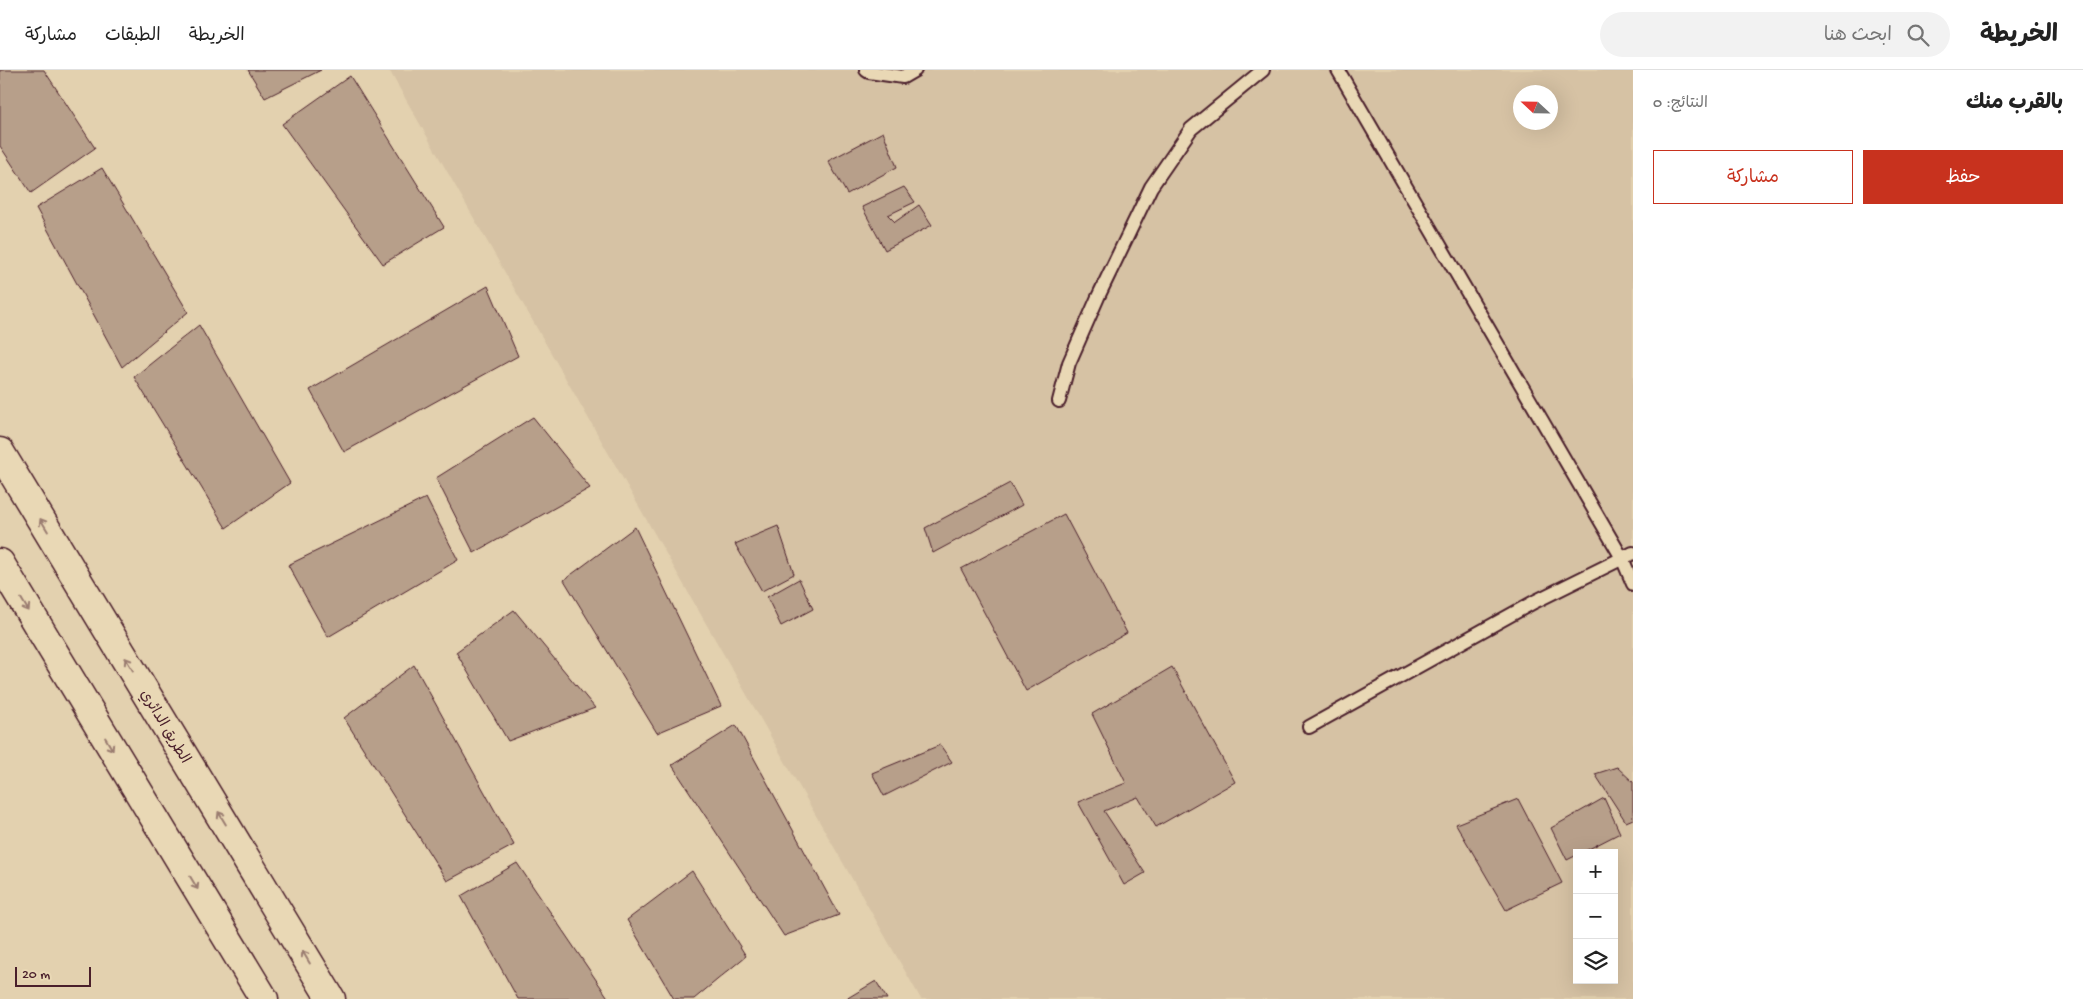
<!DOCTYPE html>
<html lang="ar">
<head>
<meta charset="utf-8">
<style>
	:root { --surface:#fff; --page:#f2f2f2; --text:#222; --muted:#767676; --line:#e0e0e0; --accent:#c8321e }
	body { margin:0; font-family:"Gochi Hand","Playpen Sans Arabic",sans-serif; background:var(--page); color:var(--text); direction:rtl }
	.controls { position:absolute; right:15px; bottom:15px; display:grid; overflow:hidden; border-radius:0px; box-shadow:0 5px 20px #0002 }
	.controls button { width:45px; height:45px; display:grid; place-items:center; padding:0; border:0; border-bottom:1px solid var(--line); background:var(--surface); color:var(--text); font:25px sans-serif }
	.compass { position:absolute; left:1513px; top:15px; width:45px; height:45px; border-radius:50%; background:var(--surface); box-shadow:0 5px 20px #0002; rotate:292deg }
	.scale { position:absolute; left:15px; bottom:12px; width:76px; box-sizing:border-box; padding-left:5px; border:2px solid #4a1f2b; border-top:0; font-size:14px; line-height:18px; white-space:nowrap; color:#4a1f2b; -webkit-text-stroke:4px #e9d8b5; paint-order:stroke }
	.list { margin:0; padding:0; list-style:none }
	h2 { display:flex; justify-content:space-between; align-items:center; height:65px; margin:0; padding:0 20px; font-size:21px }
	h2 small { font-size:16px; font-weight:400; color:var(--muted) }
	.actions { display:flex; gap:10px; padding:15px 20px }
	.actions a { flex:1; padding:11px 0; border:1px solid var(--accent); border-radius:0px; text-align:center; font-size:18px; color:var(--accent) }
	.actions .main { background:var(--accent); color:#fff }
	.icon { flex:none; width:28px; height:28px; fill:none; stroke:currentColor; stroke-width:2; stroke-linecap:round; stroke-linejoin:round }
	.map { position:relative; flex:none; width:1633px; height:929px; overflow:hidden; direction:ltr }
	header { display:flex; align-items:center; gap:30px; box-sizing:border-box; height:70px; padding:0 25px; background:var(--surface); border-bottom:1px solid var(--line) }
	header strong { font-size:24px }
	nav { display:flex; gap:28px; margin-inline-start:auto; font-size:18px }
	.search { width:350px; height:45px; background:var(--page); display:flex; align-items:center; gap:12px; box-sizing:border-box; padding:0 18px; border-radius:28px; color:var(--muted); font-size:19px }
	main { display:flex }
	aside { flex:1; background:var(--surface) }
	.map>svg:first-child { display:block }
	.built { fill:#d6c2a4; fill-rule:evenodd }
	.building { fill:#b79f8a; stroke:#4a1f2b }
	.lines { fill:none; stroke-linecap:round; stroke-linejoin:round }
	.service-casing { stroke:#4a1f2b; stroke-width:16 }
	.trunk-casing { stroke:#4a1f2b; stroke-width:31 }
	.service { stroke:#e9d8b5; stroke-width:12 }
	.trunk { stroke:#e9d8b5; stroke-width:28 }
	.oneway { stroke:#9a7c70 }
	.labels { text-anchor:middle; stroke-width:4; stroke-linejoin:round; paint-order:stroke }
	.street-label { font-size:15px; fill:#4a1f2b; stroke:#e9d8b5 }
</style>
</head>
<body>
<header>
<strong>الخريطة</strong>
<div class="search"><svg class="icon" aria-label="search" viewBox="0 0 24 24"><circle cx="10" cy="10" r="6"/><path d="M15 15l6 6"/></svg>ابحث هنا</div>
<nav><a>الخريطة</a><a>الطبقات</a><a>مشاركة</a></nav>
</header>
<main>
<aside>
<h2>بالقرب منك<small>النتائج: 0</small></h2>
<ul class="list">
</ul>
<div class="actions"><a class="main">حفظ</a><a>مشاركة</a></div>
</aside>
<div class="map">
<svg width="1633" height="929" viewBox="0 0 1633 929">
	<rect width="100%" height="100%" fill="#e3d1af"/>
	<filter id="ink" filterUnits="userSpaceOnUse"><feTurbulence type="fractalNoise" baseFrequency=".02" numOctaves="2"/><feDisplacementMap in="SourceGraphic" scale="10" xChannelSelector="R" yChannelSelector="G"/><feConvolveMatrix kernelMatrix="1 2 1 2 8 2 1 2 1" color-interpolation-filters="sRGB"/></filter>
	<g filter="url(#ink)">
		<!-- built -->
		<path class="built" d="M389,0H1633V929H921ZM1520,22H1550V52H1520ZM1577,783H1614V910H1577Z"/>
		<!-- building -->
		<g class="building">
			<path d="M0,0H44L95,78L31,123L0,76Z"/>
			<path d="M248,0H321L265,28Z"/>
			<path d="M350,6L444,157L383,194L282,54Z"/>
			<path d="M883,62L897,97L847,124L828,91Z"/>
			<path d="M102,98L188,242L122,297L36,138Z"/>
			<path d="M904,117L915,132L888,145L895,152L919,135L932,155L885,180L862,137Z"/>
			<path d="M488,216L518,286L344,382L310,320Z"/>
			<path d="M199,255L290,413L226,458L134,307Z"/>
			<path d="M533,347L590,418L474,483L436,408Z"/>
			<path d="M1010,413L1022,435L933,483L925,458Z"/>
			<path d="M426,428L458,490L328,567L288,495Z"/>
			<path d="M1064,444L1127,563L1026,621L961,499Z"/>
			<path d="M778,456L794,504L762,521L735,474Z"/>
			<path d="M635,457L721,636L657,663L564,510Z"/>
			<path d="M799,509L813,539L781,556L767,527Z"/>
			<path d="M514,540L595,638L508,671L456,582Z"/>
			<path d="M414,595L514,775L447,811L344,648Z"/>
			<path d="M1172,597L1235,712L1156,757L1138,727L1104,741L1145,803L1124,815L1078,732L1126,713L1092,644Z"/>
			<path d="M736,655L839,845L784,866L672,695Z"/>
			<path d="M940,675L952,692L884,726L872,703Z"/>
			<path d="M1617,697L1633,712V749L1626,752L1595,704Z"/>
			<path d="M1604,728L1620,763L1581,783H1577V785L1567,790L1551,758Z"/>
			<path d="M1518,729L1562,813L1506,840L1456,754Z"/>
			<path d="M517,793L609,929H518L461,826Z"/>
			<path d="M692,801L746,886L694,929H674L627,850Z"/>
			<path d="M876,911L887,929H846Z"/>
		</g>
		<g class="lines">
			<!-- service casing -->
			<g class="service-casing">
				<g id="service">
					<path d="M866,0L869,2L903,7L915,0"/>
					<path d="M1338,0L1622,488L1633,514"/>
					<path d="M1059,331L1069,293L1098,227L1151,117L1191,59L1263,0"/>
					<path d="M1309,657L1534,532L1633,483"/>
				</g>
			</g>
			<!-- trunk casing -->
			<g class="trunk-casing">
				<g id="trunk">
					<path d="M0,382L331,929"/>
					<path d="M0,493L264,929"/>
				</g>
			</g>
			<!-- service -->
			<use href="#service" class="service"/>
			<!-- trunk -->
			<use href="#trunk" class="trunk"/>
		</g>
		<!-- one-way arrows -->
		<defs><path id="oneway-shaft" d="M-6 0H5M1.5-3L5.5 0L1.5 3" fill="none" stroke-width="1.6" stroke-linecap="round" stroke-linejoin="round" transform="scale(1.25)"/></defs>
		<g class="oneway">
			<use href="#oneway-shaft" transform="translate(44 455) rotate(-121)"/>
			<use href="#oneway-shaft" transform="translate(25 535) rotate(59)"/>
			<use href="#oneway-shaft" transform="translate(129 594) rotate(-121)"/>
			<use href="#oneway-shaft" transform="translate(109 674) rotate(59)"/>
			<use href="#oneway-shaft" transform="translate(222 748) rotate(-121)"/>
			<use href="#oneway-shaft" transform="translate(194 813) rotate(59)"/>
			<use href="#oneway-shaft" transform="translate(306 887) rotate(-121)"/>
		</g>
	</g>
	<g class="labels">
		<!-- street labels -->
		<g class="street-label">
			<text transform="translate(166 656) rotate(59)" y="5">الطريق الدائري</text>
		</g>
	</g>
</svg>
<div class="controls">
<button>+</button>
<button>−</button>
<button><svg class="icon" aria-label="layers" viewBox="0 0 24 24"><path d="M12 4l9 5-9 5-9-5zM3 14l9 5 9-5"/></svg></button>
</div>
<svg class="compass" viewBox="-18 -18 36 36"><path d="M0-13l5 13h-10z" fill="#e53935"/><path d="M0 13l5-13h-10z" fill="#767676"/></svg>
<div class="scale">20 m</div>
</div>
</main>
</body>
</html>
